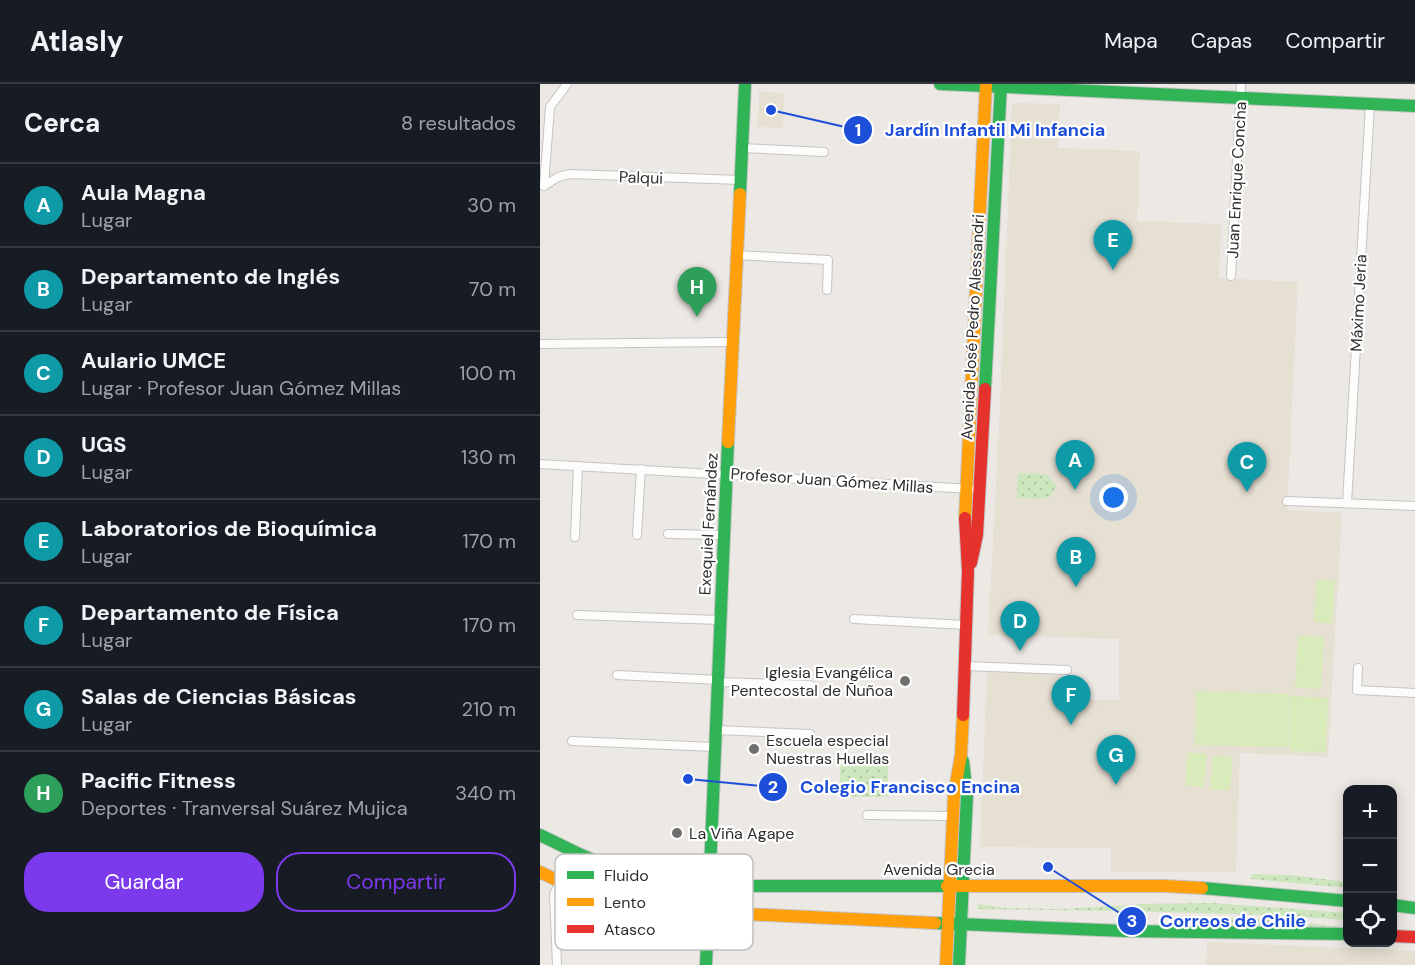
<!DOCTYPE html>
<html lang="es">
<head>
<meta charset="utf-8">
<style>
	:root { --surface:#171b24; --page:#20242c; --text:#f1f3f6; --muted:#9ea1a6; --line:#363941; --accent:#7c3aed }
	body { margin:0; font-family:"DM Sans",sans-serif; background:var(--page); color:var(--text) }
	.controls { position:absolute; right:18px; bottom:18px; display:grid; overflow:hidden; border-radius:12px; box-shadow:0 3px 15px #0003 }
	.controls button { width:54px; height:54px; display:grid; place-items:center; padding:0; border:0; border-bottom:2px solid var(--line); background:var(--surface); color:var(--text); font:30px sans-serif }
	.you { position:absolute; left:574px; top:414px; width:21px; height:21px; margin:-15px; border:4px solid #fff; border-radius:50%; background:#1a73e8; box-shadow:0 0 0 9px #1a73e833 }
	.badge { display:grid; place-items:center; width:39px; height:39px; border-radius:50%; background:var(--accent); color:#fff; font-size:20px; font-weight:700 }
	.pin { position:absolute; translate:-50% -50px; filter:drop-shadow(0 2px 3px #0008) }
	.pin::after { content:''; position:absolute; top:32px; width:21px; height:18px; background:inherit; clip-path:polygon(0 0,100% 0,50% 100%) }
	.list { margin:0; padding:0; list-style:none }
	h2 { display:flex; justify-content:space-between; align-items:center; height:78px; margin:0; padding:0 24px; font-size:26px }
	h2 small { font-size:20px; font-weight:400; color:var(--muted) }
	.list li { display:grid; grid-template-columns:39px 1fr auto; gap:18px; align-items:center; box-sizing:border-box; height:84px; padding:0 24px; border-top:2px solid var(--line) }
	.list b { display:block; font-size:22px; white-space:nowrap }
	.list p { margin:0; font-size:20px; white-space:nowrap; color:var(--muted) }
	.list em { font-size:20px; font-style:normal; color:var(--muted) }
	.actions { display:flex; gap:12px; padding:18px 24px }
	.actions a { flex:1; padding:14px 0; border:2px solid var(--accent); border-radius:24px; text-align:center; font-size:21px; color:var(--accent) }
	.actions .main { background:var(--accent); color:#fff }
	.icon { flex:none; width:33px; height:33px; fill:none; stroke:currentColor; stroke-width:2; stroke-linecap:round; stroke-linejoin:round }
	.map { position:relative; flex:none; width:875px; height:881px; overflow:hidden }
	header { display:flex; align-items:center; gap:36px; box-sizing:border-box; height:84px; padding:0 30px; background:var(--surface); border-bottom:2px solid var(--line) }
	header strong { font-size:28px }
	nav { display:flex; gap:33px; margin-inline-start:auto; font-size:21px }
	main { display:flex }
	aside { flex:1; background:var(--surface) }
	.map>svg:first-child { display:block }
	.education { fill:#e6e0d3 }
	.grass { fill:url(#grass-dots) }
	.pitch { fill:#d9eabb }
	.lines { fill:none; stroke-linecap:round; stroke-linejoin:round }
	.street-casing { stroke:#c5c4c5; stroke-width:10 }
	.fast-casing { stroke:#c5c4c5; stroke-width:14 }
	.slow-casing { stroke:#c5c4c5; stroke-width:14 }
	.jam-casing { stroke:#c5c4c5; stroke-width:14 }
	.street { stroke:#fcfcfb; stroke-width:8 }
	.fast { stroke:#30b455; stroke-width:12 }
	.slow { stroke:#ff9f0a; stroke-width:12 }
	.jam { stroke:#e5322d; stroke-width:12 }
	.poi-dot { fill:#706f6e; stroke:#fff; stroke-width:2 }
	.labels { text-anchor:middle; stroke-width:4.5; stroke-linejoin:round; paint-order:stroke }
	.street-label { font-size:16px; fill:#2e2e2e; stroke:#fff }
	.poi-label { font-size:16px; fill:#2e2e2e; stroke:#fff; text-anchor:start }
	.key { fill:#fff; stroke:#c0c0c0; stroke-width:1.5 }
	.key-label { font-size:16px; fill:#2e2e2e }
	.leader { fill:none; stroke:#1d4ed8; stroke-width:2 }
	.callout-dot { fill:#1d4ed8; stroke:#fff; stroke-width:2 }
	.mark-label { font-size:18px; text-anchor:middle; font-weight:bold; fill:#fff }
	.callout-label { font-size:18px; text-anchor:middle; font-weight:bold; fill:#1d4ed8; stroke:#fff; stroke-width:4.5; stroke-linejoin:round; paint-order:stroke }
</style>
</head>
<body>
<header>
<strong>Atlasly</strong>
<nav><a>Mapa</a><a>Capas</a><a>Compartir</a></nav>
</header>
<main>
<aside>
<h2>Cerca<small>8 resultados</small></h2>
<ul class="list">
<li><span class="badge" style="background:#0f9aa8">A</span><div><b>Aula Magna</b><p>Lugar</p></div><em>30 m</em></li>
<li><span class="badge" style="background:#0f9aa8">B</span><div><b>Departamento de Inglés</b><p>Lugar</p></div><em>70 m</em></li>
<li><span class="badge" style="background:#0f9aa8">C</span><div><b>Aulario UMCE</b><p>Lugar · Profesor Juan Gómez Millas</p></div><em>100 m</em></li>
<li><span class="badge" style="background:#0f9aa8">D</span><div><b>UGS</b><p>Lugar</p></div><em>130 m</em></li>
<li><span class="badge" style="background:#0f9aa8">E</span><div><b>Laboratorios de Bioquímica</b><p>Lugar</p></div><em>170 m</em></li>
<li><span class="badge" style="background:#0f9aa8">F</span><div><b>Departamento de Física</b><p>Lugar</p></div><em>170 m</em></li>
<li><span class="badge" style="background:#0f9aa8">G</span><div><b>Salas de Ciencias Básicas</b><p>Lugar</p></div><em>210 m</em></li>
<li><span class="badge" style="background:#2e9e5b">H</span><div><b>Pacific Fitness</b><p>Deportes · Tranversal Suárez Mujica</p></div><em>340 m</em></li>
</ul>
<div class="actions"><a class="main">Guardar</a><a>Compartir</a></div>
</aside>
<div class="map">
<svg width="875" height="881" viewBox="0 0 875 881">
	<defs>
		<pattern id="grass-dots" width="8" height="8" patternUnits="userSpaceOnUse" patternTransform="scale(1.5)"><rect width="8" height="8" fill="#cee6be"/><path d="M2 2h.1M6 6h.1" fill="none" stroke="#b1c6a4" stroke-width="1.8" stroke-linecap="round"/></pattern>
	</defs>
	<rect width="100%" height="100%" fill="#ece8e4"/>
	<!-- education -->
	<g class="education">
		<path d="M219,8L244,9L243,44L218,43Z"/>
		<path d="M472,19L520,20L518,64L600,67L597,137L681,140L679,194L758,198L747,426L802,429L788,673L700,669L696,788H571V764L440,763L447,587L523,589V602L540,603V616H579V555L448,551L459,343Z"/>
		<path d="M667,858L875,867V881H666Z"/>
	</g>
	<!-- grass -->
	<g class="grass">
		<path d="M478,389L506,390L516,401C514,421 492,414 477,414Z"/>
		<path d="M300,671L348,672V713H306V704L300,703Z"/>
		<path d="M712,790L751,791L807,798V804L711,795Z"/>
		<path d="M673,819L807,829V836L725,831L590,827L595,820Z"/>
		<path d="M438,820L464,824L523,825L590,821L586,827L437,825Z"/>
		<path d="M623,834L726,835L805,843C745,844 682,848 623,834Z"/>
	</g>
	<!-- pitch -->
	<g class="pitch">
		<path d="M777,496L795,497L792,540L774,538Z"/>
		<path d="M758,552L784,553L781,605L755,604Z"/>
		<path d="M656,607L750,610L749,663L655,661Z"/>
		<path d="M751,612L788,614L786,668L750,667Z"/>
		<path d="M648,668L667,670L664,703L645,701Z"/>
		<path d="M673,672L693,673L690,706L670,705Z"/>
	</g>
	<g class="lines">
		<!-- street casing -->
		<g class="street-casing">
			<g id="street">
				<path d="M202,64L284,68"/>
				<path d="M4,102L18,93L30,90L201,96"/>
				<path d="M4,102L10,23L27,0"/>
				<path d="M197,171L288,176L287,206"/>
				<path d="M691,192L701,0"/>
				<path d="M0,260L193,258"/>
				<path d="M0,380L431,405"/>
				<path d="M747,417L875,422"/>
				<path d="M807,419L830,20"/>
				<path d="M128,450L184,451"/>
				<path d="M97,451L101,385"/>
				<path d="M35,453L38,382"/>
				<path d="M37,531L180,536"/>
				<path d="M314,535L426,541"/>
				<path d="M425,582L527,586"/>
				<path d="M818,584L817,606L875,609"/>
				<path d="M77,591L178,596"/>
				<path d="M178,598L270,601"/>
				<path d="M175,646L270,650"/>
				<path d="M32,657L175,663"/>
				<path d="M327,731L413,732"/>
				<path d="M17,881L14,810L20,799"/>
			</g>
		</g>
		<!-- fast casing -->
		<g class="fast-casing">
			<g id="fast">
				<path d="M400,0L875,22"/>
				<path d="M200,110L205,0"/>
				<path d="M445,305L461,0"/>
				<path d="M0,751L39,770L75,785L113,795L156,802H407"/>
				<path d="M662,804L808,817"/>
				<path d="M852,821L875,824"/>
				<path d="M395,839L585,847L808,850"/>
				<path d="M166,881L188,358"/>
				<path d="M419,881L427,711L423,677"/>
			</g>
		</g>
		<!-- slow casing -->
		<g class="slow-casing">
			<g id="slow">
				<path d="M188,358L200,110"/>
				<path d="M425,434L446,0"/>
				<path d="M0,788C39,808 78,820 121,826L395,839"/>
				<path d="M407,802H624L662,804"/>
				<path d="M406,881L414,711L421,671L423,631"/>
			</g>
		</g>
		<!-- jam casing -->
		<g class="jam-casing">
			<g id="jam">
				<path d="M431,479L437,451L445,305"/>
				<path d="M423,631L428,487L425,434"/>
				<path d="M852,852L875,853"/>
			</g>
		</g>
		<!-- street -->
		<use href="#street" class="street"/>
		<!-- fast -->
		<use href="#fast" class="fast"/>
		<!-- slow -->
		<use href="#slow" class="slow"/>
		<!-- jam -->
		<use href="#jam" class="jam"/>
	</g>
	<!-- markers -->
	<g class="poi-dot">
		<circle cx="365" cy="597" r="6"/>
		<circle cx="214" cy="665" r="6"/>
		<circle cx="137" cy="749" r="6"/>
	</g>
	<g class="labels">
		<!-- street labels -->
		<g class="street-label">
			<text transform="translate(101 93) rotate(2)" y="6">Palqui</text>
			<text transform="translate(696 96) rotate(-87)" y="6">Juan Enrique Concha</text>
			<text transform="translate(818 219) rotate(-87)" y="6">Máximo Jeria</text>
			<text transform="translate(432 243) rotate(-87)" y="6">Avenida José Pedro Alessandri</text>
			<text transform="translate(292 396) rotate(4)" y="6">Profesor Juan Gómez Millas</text>
			<text transform="translate(168 440) rotate(-87)" y="6">Exequiel Fernández</text>
			<text x="399" y="791">Avenida Grecia</text>
		</g>
		<!-- poi labels -->
		<g class="poi-label">
			<text x="353" y="594" text-anchor="end">Iglesia Evangélica<tspan x="353" dy="18">Pentecostal de Ñuñoa</tspan></text>
			<text x="226" y="662">Escuela especial<tspan x="226" dy="18">Nuestras Huellas</tspan></text>
			<text x="149" y="755">La Viña Agape</text>
		</g>
	</g>
	<!-- legend -->
	<rect x="15" y="770" width="198" height="96" rx="9" class="key"/>
	<rect x="27" y="787" width="27" height="8" fill="#30b455"/>
	<rect x="27" y="814" width="27" height="8" fill="#ff9f0a"/>
	<rect x="27" y="841" width="27" height="8" fill="#e5322d"/>
	<g class="key-label">
		<text x="64" y="797">Fluido</text>
		<text x="64" y="824">Lento</text>
		<text x="64" y="851">Atasco</text>
	</g>
	<!-- callouts -->
	<path class="leader" d="M231 26L318 46M148 695L233 703M508 783L592 837"/>
	<g class="callout-dot">
		<circle cx="231" cy="26" r="6"/>
		<circle cx="148" cy="695" r="6"/>
		<circle cx="508" cy="783" r="6"/>
		<circle cx="318" cy="46" r="15"/>
		<circle cx="233" cy="703" r="15"/>
		<circle cx="592" cy="837" r="15"/>
	</g>
	<g class="mark-label">
		<text x="318" y="52">1</text>
		<text x="233" y="709">2</text>
		<text x="592" y="843">3</text>
	</g>
	<g class="callout-label">
		<text x="455" y="52">Jardín Infantil Mi Infancia</text>
		<text x="370" y="709">Colegio Francisco Encina</text>
		<text x="693" y="843">Correos de Chile</text>
	</g>
</svg>
<div class="controls">
<button>+</button>
<button>−</button>
<button><svg class="icon" aria-label="locate" viewBox="0 0 24 24"><circle cx="12" cy="12" r="6"/><path d="M12 2v4M12 18v4M2 12h4M18 12h4"/></svg></button>
</div>
<div class="you"></div>
<div class="pin badge" style="left:535px;top:406px;background:#0f9aa8">A</div>
<div class="pin badge" style="left:536px;top:503px;background:#0f9aa8">B</div>
<div class="pin badge" style="left:707px;top:408px;background:#0f9aa8">C</div>
<div class="pin badge" style="left:480px;top:567px;background:#0f9aa8">D</div>
<div class="pin badge" style="left:573px;top:186px;background:#0f9aa8">E</div>
<div class="pin badge" style="left:531px;top:641px;background:#0f9aa8">F</div>
<div class="pin badge" style="left:576px;top:701px;background:#0f9aa8">G</div>
<div class="pin badge" style="left:157px;top:233px;background:#2e9e5b">H</div>
</div>
</main>
</body>
</html>
